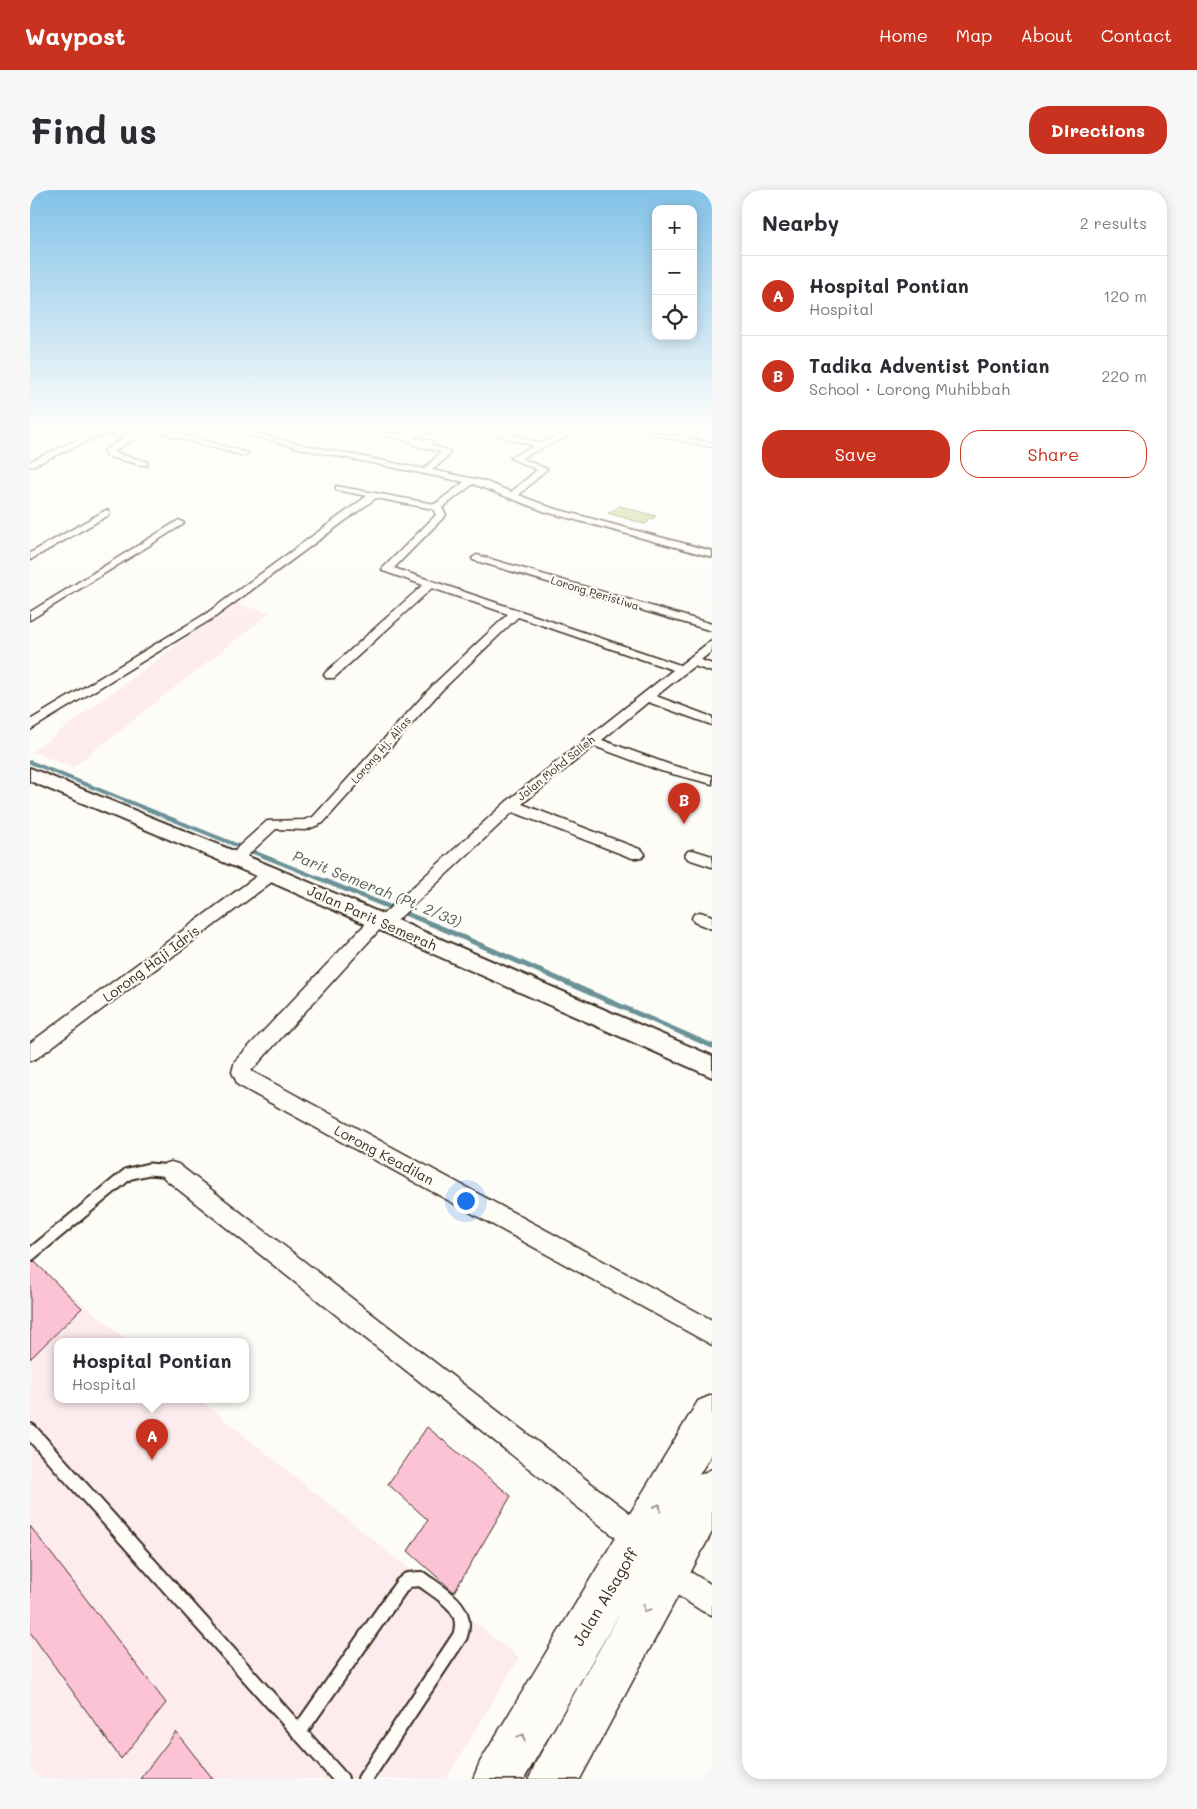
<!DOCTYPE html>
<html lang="en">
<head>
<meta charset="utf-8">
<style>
	:root { --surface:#fff; --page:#f7f7f7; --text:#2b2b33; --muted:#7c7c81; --line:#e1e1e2; --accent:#c8321e }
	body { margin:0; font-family:Mali,sans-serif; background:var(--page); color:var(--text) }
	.controls { position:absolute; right:15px; top:15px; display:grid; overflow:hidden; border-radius:10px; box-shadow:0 2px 12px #0003 }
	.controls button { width:45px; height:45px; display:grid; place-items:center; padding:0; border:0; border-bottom:1px solid var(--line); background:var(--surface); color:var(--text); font:25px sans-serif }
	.you { position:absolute; left:435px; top:1010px; width:18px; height:18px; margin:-12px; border:4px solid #fff; border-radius:50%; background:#1a73e8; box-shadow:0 0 0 8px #1a73e833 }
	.badge { display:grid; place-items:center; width:32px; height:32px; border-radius:50%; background:var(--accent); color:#fff; font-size:16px; font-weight:700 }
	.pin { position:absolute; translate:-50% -41px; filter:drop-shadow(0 1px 2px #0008) }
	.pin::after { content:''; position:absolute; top:26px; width:18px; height:15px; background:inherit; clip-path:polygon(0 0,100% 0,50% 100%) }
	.popup { position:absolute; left:24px; top:1148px; width:195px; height:65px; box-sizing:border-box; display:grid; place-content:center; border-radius:10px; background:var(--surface); filter:drop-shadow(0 1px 4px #0005); font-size:16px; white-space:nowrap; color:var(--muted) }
	.popup b { font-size:19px; color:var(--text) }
	.popup::after { content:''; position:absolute; left:50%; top:100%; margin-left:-10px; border:10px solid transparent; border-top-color:var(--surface) }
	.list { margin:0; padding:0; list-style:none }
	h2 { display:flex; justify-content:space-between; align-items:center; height:65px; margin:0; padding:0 20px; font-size:21px }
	h2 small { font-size:16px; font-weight:400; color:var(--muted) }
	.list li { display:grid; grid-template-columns:32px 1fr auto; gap:15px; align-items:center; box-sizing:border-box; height:80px; padding:0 20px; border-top:1px solid var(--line) }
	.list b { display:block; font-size:19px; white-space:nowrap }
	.list p { margin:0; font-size:16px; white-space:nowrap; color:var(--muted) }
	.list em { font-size:16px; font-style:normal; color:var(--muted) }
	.actions { display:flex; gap:10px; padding:15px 20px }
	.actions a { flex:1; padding:11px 0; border:1px solid var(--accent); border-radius:20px; text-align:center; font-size:18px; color:var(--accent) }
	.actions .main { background:var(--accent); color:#fff }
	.icon { flex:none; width:28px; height:28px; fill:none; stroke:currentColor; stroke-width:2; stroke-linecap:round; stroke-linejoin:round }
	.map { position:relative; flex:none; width:682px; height:1589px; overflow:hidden; border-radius:20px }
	header { display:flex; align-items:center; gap:30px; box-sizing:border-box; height:70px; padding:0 25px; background:var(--accent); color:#fff }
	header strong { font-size:24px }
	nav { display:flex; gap:28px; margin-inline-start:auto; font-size:18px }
	.intro { display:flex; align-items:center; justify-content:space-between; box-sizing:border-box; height:120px; padding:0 30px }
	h1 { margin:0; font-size:35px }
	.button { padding:12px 22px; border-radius:20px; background:var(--accent); color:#fff; font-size:18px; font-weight:700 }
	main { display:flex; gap:30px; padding:0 30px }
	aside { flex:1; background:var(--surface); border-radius:20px; box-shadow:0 2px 12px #0003 }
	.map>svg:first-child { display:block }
	.built { fill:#fdebed }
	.green { fill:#c4d489; stroke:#807f54 }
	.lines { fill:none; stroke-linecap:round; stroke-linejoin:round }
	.stream-far1 { stroke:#6a9297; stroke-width:4 }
	.stream { stroke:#6a9297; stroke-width:5 }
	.building { fill:#fcc2d5; stroke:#3b2a1e }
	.lane-far1-casing { stroke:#3b2a1e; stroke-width:15 }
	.lane-casing { stroke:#3b2a1e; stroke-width:18 }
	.street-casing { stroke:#3b2a1e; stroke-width:3 }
	.secondary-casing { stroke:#3b2a1e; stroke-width:4 }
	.highway-casing { stroke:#3b2a1e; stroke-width:3 }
	.lane-far1 { stroke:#fdfcf7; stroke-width:11 }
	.lane { stroke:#fdfcf7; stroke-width:14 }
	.street { fill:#fdfcf7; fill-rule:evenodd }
	.secondary { fill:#fdfcf7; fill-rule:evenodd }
	.highway { fill:#fdfcf7; fill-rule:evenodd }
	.oneway { stroke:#9c938a }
	.labels { text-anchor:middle; stroke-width:4; stroke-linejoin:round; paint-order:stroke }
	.far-street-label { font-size:11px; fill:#3b2a1e; stroke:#fdfcf7 }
	.street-label { font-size:14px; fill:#3b2a1e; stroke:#fdfcf7 }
	.water-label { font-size:15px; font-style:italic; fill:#535e5b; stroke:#fdfcf7 }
	.near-street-label { font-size:16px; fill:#3b2a1e; stroke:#fdfcf7 }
</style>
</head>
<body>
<header>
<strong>Waypost</strong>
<nav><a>Home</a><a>Map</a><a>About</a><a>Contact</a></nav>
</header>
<div class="intro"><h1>Find us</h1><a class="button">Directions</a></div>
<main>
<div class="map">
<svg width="682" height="1589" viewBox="0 0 682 1589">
	<rect width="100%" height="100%" fill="#fdfcf7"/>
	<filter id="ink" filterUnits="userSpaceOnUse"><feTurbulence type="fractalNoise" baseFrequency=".02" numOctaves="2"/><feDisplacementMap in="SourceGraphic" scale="10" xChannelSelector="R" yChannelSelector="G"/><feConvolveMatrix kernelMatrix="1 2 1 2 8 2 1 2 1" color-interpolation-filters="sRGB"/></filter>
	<g filter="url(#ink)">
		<!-- built -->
		<g class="built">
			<path d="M204,413L240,423L43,577L2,562Z"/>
			<path d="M0,1071L98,1151H28V1209H169L489,1468L416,1589H0Z"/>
		</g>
		<!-- green -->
		<path class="green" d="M590,316L626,326L615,334L578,323Z"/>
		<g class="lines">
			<!-- stream-far1 -->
			<path class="stream-far1" d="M0,572L298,692"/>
			<!-- stream -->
			<path class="stream" d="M295,691L409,737L682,856"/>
		</g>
		<!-- building -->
		<g class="building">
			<path d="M4,1071L52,1118L0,1169V1072Z"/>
			<path d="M397,1237L481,1306L424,1402L378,1361L398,1330L358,1294Z"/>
			<path d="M0,1336L136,1513L91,1569L0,1442Z"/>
			<path d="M146,1542L183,1589H110Z"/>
		</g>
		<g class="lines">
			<!-- lane-far1 casing -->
			<g class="lane-far1-casing">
				<path id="lane-far1" d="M0,1065L98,984L119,979L141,981"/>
			</g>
			<!-- lane casing -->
			<g class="lane-casing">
				<g id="lane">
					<path d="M0,1241L311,1589"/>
					<path d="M269,1542L372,1395L378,1390L391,1389C411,1404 440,1417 430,1446L335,1589"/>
				</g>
			</g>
			<!-- street casing -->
			<g class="street-casing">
				<g id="street">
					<path d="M0,237H8L0,241Z"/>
					<path d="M113,237H127L218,263L214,266L120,240L103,247L101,251L83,262L117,272V276L78,267L74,262L75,260L94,248L78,244L69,246L0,277V271L64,242L78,240L98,243Z"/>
					<path d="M188,237H201L273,255L394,279L411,262L383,255L382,252L349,244L353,242L373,245L381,241L402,237H416L415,239L382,247L402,251V255L420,261L418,267L402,280L454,291L481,302L507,280L480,268L504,256L463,244V240L512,253L547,237H557L491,268L517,279L489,305L522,318L682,361V367L516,322L443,294L412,318L416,325L414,327L364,378L650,475L678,453L682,451V461L671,470L682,474V482L664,476L626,506L682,527V535L618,512L572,550L641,575L682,586V594L631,581L564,556L492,614L612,660L615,664L612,668H602L483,622L360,737L351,738L221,881L682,1130V1155L208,895L202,882L205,871L342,727L351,726L476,612L643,480L488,427L412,500L293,633L276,640L246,639L218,665L212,674H202L199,670L208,657L237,631L274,630L283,627L404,494L478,424L402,398L304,488H296L294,485L296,482L393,395L353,381L352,379L406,325L403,319L346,308L185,427L0,540V530L177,423L337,306L306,300V296L405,314L434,292L273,259Z"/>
					<path d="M589,237C610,236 629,246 647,245C658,245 668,237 681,237L657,248L682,253V257Z"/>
					<path d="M76,320L79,321V325L0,370V363Z"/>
					<path d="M149,330L154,333L152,335L0,430V422Z"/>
					<path d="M447,365L682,434V441L443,370L442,368Z"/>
					<path d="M663,660L682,666V677L658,669L655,665L658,661Z"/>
					<path d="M241,679L247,680L249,684L247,688L7,868L0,871V853L235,680Z"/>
					<path d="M670,722L682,726V739L664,732L662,728L664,724Z"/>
					<path d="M141,972L148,974L619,1338L622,1348L619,1358L609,1361L599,1358L134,988L131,981L134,974Z"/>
					<path d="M637,1368L682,1395V1425L672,1421L627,1392L623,1382L627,1372Z"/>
				</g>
			</g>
			<!-- secondary casing -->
			<g class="secondary-casing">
				<path id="secondary" d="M0,578L248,679L682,866V887L234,689L0,591Z"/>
			</g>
			<!-- highway casing -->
			<g class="highway-casing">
				<path id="highway" d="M682,1205V1263L669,1285L682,1279V1342L550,1589H499L506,1572L591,1421L494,1589H443L450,1572L668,1211Z"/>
			</g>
			<!-- lane-far1 -->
			<use href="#lane-far1" class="lane-far1"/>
			<!-- lane -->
			<use href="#lane" class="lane"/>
			<!-- street -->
			<use href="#street" class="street"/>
			<!-- secondary -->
			<use href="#secondary" class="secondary"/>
			<!-- highway -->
			<use href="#highway" class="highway"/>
		</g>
		<!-- one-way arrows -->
		<defs><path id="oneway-chevron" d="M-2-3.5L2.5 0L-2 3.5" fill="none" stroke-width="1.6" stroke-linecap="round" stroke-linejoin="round" transform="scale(1.25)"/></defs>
		<g class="oneway">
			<use href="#oneway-chevron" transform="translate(628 1317) rotate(-59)"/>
			<use href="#oneway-chevron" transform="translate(616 1419) rotate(119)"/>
			<use href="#oneway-chevron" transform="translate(492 1547) rotate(-59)"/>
		</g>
	</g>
	<!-- sky -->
	<linearGradient id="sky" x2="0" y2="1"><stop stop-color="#82c2e8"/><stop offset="0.52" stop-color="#fefefb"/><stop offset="1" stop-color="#fefefb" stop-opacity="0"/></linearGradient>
	<rect width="682" height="459" fill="url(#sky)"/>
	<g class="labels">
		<!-- far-street labels -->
		<g class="far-street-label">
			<text transform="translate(565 403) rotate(17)" y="4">Lorong Peristiwa</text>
			<text transform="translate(351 560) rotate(-49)" y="4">Lorong Hj. Alias</text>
			<text transform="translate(526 578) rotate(-39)" y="4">Jalan Mohd Salleh</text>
		</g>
		<!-- street labels -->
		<g class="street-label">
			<text transform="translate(342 728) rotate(24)" y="5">Jalan Parit Semerah</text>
			<text transform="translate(121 774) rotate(-37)" y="5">Lorong Haji Idris</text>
			<text transform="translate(354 965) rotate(28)" y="5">Lorong Keadilan</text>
		</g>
		<!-- water labels -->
		<g class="water-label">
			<text transform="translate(347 699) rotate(22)" y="5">Parit Semerah (Pt. 2/33)</text>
		</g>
		<!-- near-street labels -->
		<g class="near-street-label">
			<text transform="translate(575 1407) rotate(-59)" y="6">Jalan Alsagoff</text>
		</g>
	</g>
</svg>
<div class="controls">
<button>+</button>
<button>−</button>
<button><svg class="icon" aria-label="locate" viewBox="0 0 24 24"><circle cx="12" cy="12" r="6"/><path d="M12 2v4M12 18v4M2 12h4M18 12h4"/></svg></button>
</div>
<div class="you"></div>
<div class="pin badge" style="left:122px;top:1270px">A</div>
<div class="popup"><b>Hospital Pontian</b>Hospital</div>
<div class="pin badge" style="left:654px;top:634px">B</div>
</div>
<aside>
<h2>Nearby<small>2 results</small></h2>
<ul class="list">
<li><span class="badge">A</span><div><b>Hospital Pontian</b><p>Hospital</p></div><em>120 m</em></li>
<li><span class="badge">B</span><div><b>Tadika Adventist Pontian</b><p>School · Lorong Muhibbah</p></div><em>220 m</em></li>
</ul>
<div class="actions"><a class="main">Save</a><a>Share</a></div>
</aside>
</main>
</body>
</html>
